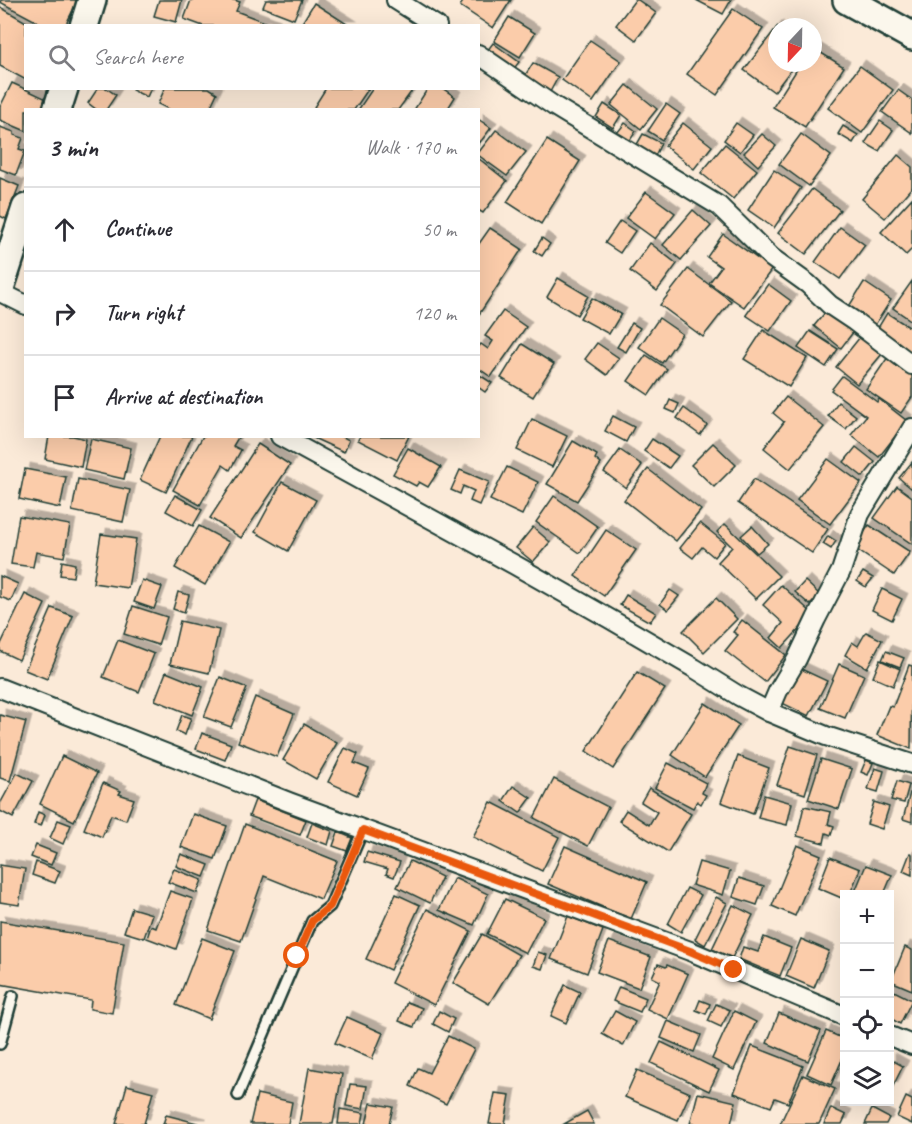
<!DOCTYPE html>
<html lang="en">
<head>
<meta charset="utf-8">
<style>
	:root { --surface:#fff; --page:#f2f2f3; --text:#2b2b33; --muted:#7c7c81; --line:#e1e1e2 }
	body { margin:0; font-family:Caveat,sans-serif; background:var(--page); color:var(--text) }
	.controls { position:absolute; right:18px; bottom:18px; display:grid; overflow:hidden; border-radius:0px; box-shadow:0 6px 24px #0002 }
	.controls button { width:54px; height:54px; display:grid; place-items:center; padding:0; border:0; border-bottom:2px solid var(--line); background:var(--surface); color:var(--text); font:30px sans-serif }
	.compass { position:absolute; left:768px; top:18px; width:54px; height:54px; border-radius:50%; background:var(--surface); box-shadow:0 6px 24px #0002; rotate:202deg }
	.stop { position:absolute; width:18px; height:18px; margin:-14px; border:4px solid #ea580c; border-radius:50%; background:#fff }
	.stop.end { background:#ea580c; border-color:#fff; box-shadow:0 2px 6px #0008 }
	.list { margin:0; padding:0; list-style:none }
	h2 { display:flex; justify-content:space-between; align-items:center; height:78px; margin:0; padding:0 24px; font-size:26px }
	h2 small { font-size:20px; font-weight:400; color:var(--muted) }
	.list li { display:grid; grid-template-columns:39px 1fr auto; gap:18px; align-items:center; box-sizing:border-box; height:84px; padding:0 24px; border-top:2px solid var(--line) }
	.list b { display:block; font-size:22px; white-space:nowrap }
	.list em { font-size:20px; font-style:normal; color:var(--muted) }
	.icon { flex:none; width:33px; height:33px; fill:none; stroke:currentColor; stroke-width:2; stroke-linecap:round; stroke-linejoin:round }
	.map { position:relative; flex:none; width:912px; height:1124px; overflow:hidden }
	.search { position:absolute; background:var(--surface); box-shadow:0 6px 24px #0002; left:24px; top:24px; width:456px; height:66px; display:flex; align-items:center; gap:15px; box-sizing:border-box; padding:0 21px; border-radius:0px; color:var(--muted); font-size:22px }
	.panel { position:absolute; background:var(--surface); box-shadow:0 6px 24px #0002; left:24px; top:108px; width:456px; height:330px; border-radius:0px }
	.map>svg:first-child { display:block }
	.building { fill:#fbccaa; stroke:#1f3d34; stroke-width:1.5; filter:url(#shadow) }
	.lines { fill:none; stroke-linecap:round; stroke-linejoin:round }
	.lane-casing { stroke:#1f3d34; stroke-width:14 }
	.street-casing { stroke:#1f3d34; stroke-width:22 }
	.secondary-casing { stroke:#1f3d34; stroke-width:32 }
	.lane { stroke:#fbf7ec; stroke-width:9 }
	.street { stroke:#fbf7ec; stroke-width:18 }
	.secondary { stroke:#fbf7ec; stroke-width:27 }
	.route { stroke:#ea580c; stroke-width:8 }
</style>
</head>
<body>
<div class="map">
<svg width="912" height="1124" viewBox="0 0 912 1124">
	<defs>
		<filter id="shadow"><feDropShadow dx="5.5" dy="-5.5" stdDeviation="0" flood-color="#0004"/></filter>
	</defs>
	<rect width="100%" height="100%" fill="#fbead8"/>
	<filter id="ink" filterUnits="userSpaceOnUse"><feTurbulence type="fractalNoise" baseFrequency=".0167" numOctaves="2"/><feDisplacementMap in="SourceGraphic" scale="12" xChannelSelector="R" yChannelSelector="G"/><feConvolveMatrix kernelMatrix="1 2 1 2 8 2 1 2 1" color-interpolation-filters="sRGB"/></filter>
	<g filter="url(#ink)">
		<!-- building -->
		<g class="building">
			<path d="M1,0H78L65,26H45L0,2Z"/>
			<path d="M159,0H182L176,22L154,16Z"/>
			<path d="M191,0H234L240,2L236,11L275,26H203L184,19Z"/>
			<path d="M266,0H302L294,19L263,7Z"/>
			<path d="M464,0H511L493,28L460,6Z"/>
			<path d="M635,0H638L656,13L636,40L616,25Z"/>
			<path d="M696,0H731L723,14Z"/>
			<path d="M314,3L350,26H300Z"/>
			<path d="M0,7L33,26H26V80L0,66Z"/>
			<path d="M733,9L763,29L717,95L687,74Z"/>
			<path d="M509,17L535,33L520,57L494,41Z"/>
			<path d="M777,27V63H796L774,92L744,70Z"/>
			<path d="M590,40L621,61L593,102L562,80Z"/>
			<path d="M493,43L519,62L513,70L487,51Z"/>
			<path d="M813,48L844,67L805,127L773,107L801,63H813Z"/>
			<path d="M533,63L558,77L550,92L524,77Z"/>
			<path d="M860,66L893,90L862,133L828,108Z"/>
			<path d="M12,83L51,101L47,110H26V131L0,120V107Z"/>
			<path d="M627,85L657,109L641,129L611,105Z"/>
			<path d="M98,88H106L116,95L106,110H97L88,103Z"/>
			<path d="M133,88H151L147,97L132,90Z"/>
			<path d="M165,88H209L217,93L209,110H170L158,104Z"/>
			<path d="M326,88H369L354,110H318L314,107Z"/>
			<path d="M373,88H414L398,110H358Z"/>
			<path d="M428,88H442L455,97L447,110H414Z"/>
			<path d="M898,90L912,100V133L882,112Z"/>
			<path d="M604,104L621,115L613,128L596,117Z"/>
			<path d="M666,104L680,114L662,140L648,131Z"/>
			<path d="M478,119L491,128L478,145Z"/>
			<path d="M880,121L893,130L879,151L865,143Z"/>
			<path d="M625,123L636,131L629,142L617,133Z"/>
			<path d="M683,123L712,146L694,169L665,146Z"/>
			<path d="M736,123L753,135L740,152L724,140Z"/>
			<path d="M843,126L858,135L853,143L838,134Z"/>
			<path d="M0,127L14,132V135L23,138L19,149L25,151L16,175L0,169Z"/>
			<path d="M496,130L526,152L507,176L478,155V153Z"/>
			<path d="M643,134L661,143L655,156L636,146Z"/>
			<path d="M762,134L776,146L758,166L744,153Z"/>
			<path d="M801,134L831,156L809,186L779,164Z"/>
			<path d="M547,140L580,161L541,224L507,202Z"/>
			<path d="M725,144L757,170L733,199L701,173Z"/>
			<path d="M898,155L912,167V187L885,218L862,199Z"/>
			<path d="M478,158L507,181L483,213L478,210Z"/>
			<path d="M774,170L801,188L774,228L748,210Z"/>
			<path d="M0,178L19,186L6,219L0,216Z"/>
			<path d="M812,189L840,210L806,254L778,233Z"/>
			<path d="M646,192L675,213L655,239L626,218Z"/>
			<path d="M912,198V249L906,255L881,232Z"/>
			<path d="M693,210L711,226L681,260L663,245Z"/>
			<path d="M620,221L635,231L620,253L605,243Z"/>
			<path d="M840,227L865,245L840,279L815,262Z"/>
			<path d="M490,228L522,249L478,316V245Z"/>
			<path d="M723,234L772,269L744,307L709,283L721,267L707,257Z"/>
			<path d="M542,238L550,244L542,256L534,251Z"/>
			<path d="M650,243L677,264L657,291L630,271Z"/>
			<path d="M688,269L731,301L703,337L660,305Z"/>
			<path d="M558,278L588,296L577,315L547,297Z"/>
			<path d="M912,281V321L893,308Z"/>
			<path d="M864,282L891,300L875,325L848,308Z"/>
			<path d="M768,284L791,301L770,331L746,315Z"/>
			<path d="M592,298L621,314L609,334L580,318Z"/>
			<path d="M828,309L854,331L841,348L814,326Z"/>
			<path d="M503,311L526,327L491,377L478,368V347L481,344L488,349L493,341L485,336Z"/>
			<path d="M887,313L912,329V354L876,331Z"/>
			<path d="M659,318L682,334L662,363L639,347Z"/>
			<path d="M632,323L640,328L626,352L617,347Z"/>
			<path d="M763,330L807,358L789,387L744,359Z"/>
			<path d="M810,331L838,349L826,367L798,348Z"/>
			<path d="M860,337L882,354L857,384L836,367Z"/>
			<path d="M597,343L619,358L607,375L585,359Z"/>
			<path d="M522,344L554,364L533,397L501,378Z"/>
			<path d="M646,355L667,369L649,395L628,381Z"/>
			<path d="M888,357L912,373V397L901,413L866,389Z"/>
			<path d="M478,374L492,383L485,392L478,387Z"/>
			<path d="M842,376L877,402L879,399L907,421L879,457L851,435L866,416L831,390Z"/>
			<path d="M786,397L824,427L790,469L764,448L784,422L773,413Z"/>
			<path d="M670,400L679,404L675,413L666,409Z"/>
			<path d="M838,402L856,416L846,429L828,416Z"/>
			<path d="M684,408L707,425L700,435L677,418Z"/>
			<path d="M613,416L634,427L626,442L605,431Z"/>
			<path d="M532,419L567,436L552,467L517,450Z"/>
			<path d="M49,436H73L86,439L81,467L45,459Z"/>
			<path d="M160,436H192L166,492L140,480Z"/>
			<path d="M203,436H239L233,446L241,450L230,470L223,465L200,505L173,490Z"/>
			<path d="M309,436H341L349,440L344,452Z"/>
			<path d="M360,436H409L397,460L358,440Z"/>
			<path d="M91,439L131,448L124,479L84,470Z"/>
			<path d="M652,439L678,456L669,468L644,451Z"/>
			<path d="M573,441L597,455L595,459L601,464L577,501L547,484Z"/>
			<path d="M713,443L736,465L714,487L691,465Z"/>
			<path d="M258,444L290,465L241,538L210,518Z"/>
			<path d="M856,447L875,462L863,477L844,462Z"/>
			<path d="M408,448L441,467L428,487L419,482L416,486L393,474Z"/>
			<path d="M620,450L642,465L626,488L604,472Z"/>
			<path d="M828,459L861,483L830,524L797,500Z"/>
			<path d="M912,462V489L899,478Z"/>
			<path d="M507,467L538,482L522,515L490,500Z"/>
			<path d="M25,469L66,477L60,508L19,499Z"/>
			<path d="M648,469L701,510L676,541L624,500Z"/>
			<path d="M460,470L489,482L479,505L470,501L474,491L463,486L460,494L451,490Z"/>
			<path d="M78,479L130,490L123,522L72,511Z"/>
			<path d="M754,479L828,529L812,553L738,503Z"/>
			<path d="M282,482L316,500L288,551L255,532Z"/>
			<path d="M897,486L912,497V544L874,518Z"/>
			<path d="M175,495L202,510L193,526L166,511Z"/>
			<path d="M554,496L598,527L580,553L536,522Z"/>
			<path d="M19,516L70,525L64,557L36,552L33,567L11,564Z"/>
			<path d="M700,523L725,543L714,557L702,547L693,558L680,548Z"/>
			<path d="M725,524L779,576L756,599L718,562L732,547L717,532Z"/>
			<path d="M869,525L910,552L894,575L854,548Z"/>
			<path d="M199,526L229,542L205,585L175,568Z"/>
			<path d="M752,526L768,544L757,553L741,536Z"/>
			<path d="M533,527L550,542L533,562L516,548Z"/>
			<path d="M606,530L636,550L604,596L575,576Z"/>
			<path d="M101,534L136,539L128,588L93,583Z"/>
			<path d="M828,536L836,541L831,549L823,544Z"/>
			<path d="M62,561L75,564L73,577L60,575Z"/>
			<path d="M863,572L873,578L866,587L857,581Z"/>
			<path d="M0,576L18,584L11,601L0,597Z"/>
			<path d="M142,580L162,587L154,609L134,602Z"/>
			<path d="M805,581L820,595L810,605L795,592Z"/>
			<path d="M781,585L813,614L782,648L771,638L783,623L763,605Z"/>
			<path d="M882,589L902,599L892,620L872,610Z"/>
			<path d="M670,590L679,596L668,610L660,604Z"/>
			<path d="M178,592L189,595L184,613L173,609Z"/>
			<path d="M25,594L45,604L19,660L0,651V646Z"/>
			<path d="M626,595L656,613L650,622L620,605Z"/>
			<path d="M716,598L737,619L704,652L683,631Z"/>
			<path d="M133,606L167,617L158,645L124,634Z"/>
			<path d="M52,608L73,616L47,679L25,670Z"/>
			<path d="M742,620L786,655L765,682L725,651L738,635L733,632Z"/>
			<path d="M180,621L219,630L209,673L170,664Z"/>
			<path d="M866,632L882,640L867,668L845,655L852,642L858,646Z"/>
			<path d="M118,640L154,654L139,692L103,677Z"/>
			<path d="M886,651L904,658L900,667L882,660Z"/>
			<path d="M880,660L900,669L893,686L873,677Z"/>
			<path d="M839,664L864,675L845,718L820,708Z"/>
			<path d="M909,665L912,666L911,749L877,735L889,706L893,707Z"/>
			<path d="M799,668L827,681L809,716L782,703Z"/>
			<path d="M166,672L203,687L192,715L155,700Z"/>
			<path d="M637,672L665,689L613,769L586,751Z"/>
			<path d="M220,677L247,688L231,727L204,717Z"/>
			<path d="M255,697L294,714L277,757L238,742Z"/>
			<path d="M705,703L739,725L705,777L672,755Z"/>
			<path d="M0,715L26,722L10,781L0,778Z"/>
			<path d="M182,715L191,718L185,735L176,731Z"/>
			<path d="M304,724L337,743L316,779L283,760Z"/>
			<path d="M202,733L231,744L225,760L196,749Z"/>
			<path d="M790,746L817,755L805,794L777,785Z"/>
			<path d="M345,748L358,754L354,763L369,769L357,795L328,782Z"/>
			<path d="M62,756L97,773L74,821L40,804Z"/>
			<path d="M738,756L769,768L753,814L721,802Z"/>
			<path d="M821,759L852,769L839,809L808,799Z"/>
			<path d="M866,760L873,763L868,775L861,772Z"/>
			<path d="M668,763L706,783L702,793L706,795L701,804L697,801L693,808L655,788Z"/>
			<path d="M875,768L884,771L878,792L868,789Z"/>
			<path d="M17,773L33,781L13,818L0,811V804Z"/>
			<path d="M554,779L608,807L588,846L534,818Z"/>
			<path d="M897,781L909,785L904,803L891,800Z"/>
			<path d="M103,783L121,791L119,794L134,799L126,820L111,815L102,837L84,829Z"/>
			<path d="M513,786L531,798L520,813L503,801Z"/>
			<path d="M649,788L691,814L668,852L619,821L626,810L649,825L657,812L641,802Z"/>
			<path d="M910,793L912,794V822L903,819Z"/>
			<path d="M764,795L792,803L787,825L758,818Z"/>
			<path d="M255,800L306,820L300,835L249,816Z"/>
			<path d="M491,802L559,837L542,871L473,837Z"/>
			<path d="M874,802L889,807L882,829L867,824Z"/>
			<path d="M804,806L831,812L828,824L834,826L831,835L826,833L824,843L797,836Z"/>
			<path d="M38,812L45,815L41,826L34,824Z"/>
			<path d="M193,814L227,826L215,859L181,847Z"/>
			<path d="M58,820L71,825L63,844L50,838Z"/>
			<path d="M312,823L332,831L328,845L307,837Z"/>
			<path d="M245,824L337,861L321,899L264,876L241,941L208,930Z"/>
			<path d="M338,832L352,838L347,851L333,846Z"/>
			<path d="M36,845L56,853L51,865L31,857Z"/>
			<path d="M797,845L821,855L795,916L772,906Z"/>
			<path d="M565,846L647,882L631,919L548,884Z"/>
			<path d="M367,852L400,862L394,877L386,874L388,869L364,862Z"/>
			<path d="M910,853L912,854V875L903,871Z"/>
			<path d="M181,854L209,865L204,877L176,866Z"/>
			<path d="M830,857L860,869L850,894H844V899L818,888Z"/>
			<path d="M410,861L442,877L430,903L397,887Z"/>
			<path d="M36,862L60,871L55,883L32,875Z"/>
			<path d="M699,862L730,871L723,895L692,885Z"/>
			<path d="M0,865L25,869L19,905L0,902Z"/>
			<path d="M866,865L892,875L884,894H854Z"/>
			<path d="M174,869L202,880L197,893L168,882Z"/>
			<path d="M454,878L488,894L474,925L439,910Z"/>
			<path d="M739,878L764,886L757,905L733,897Z"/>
			<path d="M687,888L701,895L681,932L668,924Z"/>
			<path d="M170,891L193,899L176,949L147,938L151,926L156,928Z"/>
			<path d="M396,894L420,905L390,970L366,959Z"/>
			<path d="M716,897L727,903L705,945L695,939Z"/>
			<path d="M505,899L544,918L526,953L487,934Z"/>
			<path d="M733,905L753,915L732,958L712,949Z"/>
			<path d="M132,908L152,914L144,938L124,932Z"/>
			<path d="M427,909L471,931L434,1005L391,983Z"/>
			<path d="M568,916L603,930L587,973L551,959Z"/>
			<path d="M0,921L124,942L112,1013L90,1009L91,1000L0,984Z"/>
			<path d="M482,934L519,955L489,1004L453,983Z"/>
			<path d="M764,937L791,948L780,976L739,959L743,947L758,952Z"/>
			<path d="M202,938L235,951L209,1019L176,1005Z"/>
			<path d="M801,939L829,951L814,988L786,976Z"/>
			<path d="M609,941L651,957L639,988L597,972Z"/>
			<path d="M905,947L912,950V990L891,981Z"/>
			<path d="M538,952L547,955L542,969L533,966Z"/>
			<path d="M658,964L666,967L667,965L688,974L668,1019L647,1009L660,981L652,977Z"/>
			<path d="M565,985L580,992L566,1023L551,1016Z"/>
			<path d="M619,987L646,998L640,1012L613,1001Z"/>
			<path d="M890,989L912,1000L900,1024L890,1018Z"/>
			<path d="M700,1000L710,1004L706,1014L696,1010Z"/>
			<path d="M407,1002L422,1008L414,1027L399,1021Z"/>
			<path d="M716,1004L730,1010L721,1027L708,1021Z"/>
			<path d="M439,1011L454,1019L448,1032L433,1024Z"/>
			<path d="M615,1011L635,1022L623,1046L602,1034Z"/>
			<path d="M734,1011L756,1022L734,1070L712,1059Z"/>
			<path d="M779,1013L821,1031L808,1061L767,1043Z"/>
			<path d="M347,1017L383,1033L372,1059L335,1043Z"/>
			<path d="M668,1021L701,1035L694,1052L661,1038Z"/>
			<path d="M826,1031L844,1039V1055L831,1085L807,1074Z"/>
			<path d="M448,1036L474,1049L446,1104L410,1086L418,1068L429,1073Z"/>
			<path d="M661,1042L719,1070L709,1091L651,1063Z"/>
			<path d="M752,1046L803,1066L788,1103L775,1098L771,1107L734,1093Z"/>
			<path d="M890,1059L903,1066L892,1088L890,1087Z"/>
			<path d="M309,1068L342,1074L333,1124H299Z"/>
			<path d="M637,1070L690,1093L678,1120L625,1097Z"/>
			<path d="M803,1075L835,1089L819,1124H780Z"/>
			<path d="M350,1084L367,1086L363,1109L346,1106Z"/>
			<path d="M127,1085L153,1092L144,1124H116Z"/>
			<path d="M495,1093L510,1095L505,1124H489Z"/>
			<path d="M698,1093L736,1102L731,1124H690Z"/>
			<path d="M257,1094L292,1102L288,1124H250Z"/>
			<path d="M906,1097L912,1100V1124L897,1117Z"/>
			<path d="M371,1103L393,1107L389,1124H366Z"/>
			<path d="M831,1108L846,1115L842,1124H824Z"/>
			<path d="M340,1109L364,1113L362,1124H338Z"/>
			<path d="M872,1109L889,1118L886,1124H865Z"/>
			<path d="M587,1111L594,1124H564Z"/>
			<path d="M166,1115L201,1124H163Z"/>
		</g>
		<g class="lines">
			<!-- lane casing -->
			<g class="lane-casing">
				<g id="lane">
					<path d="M0,1044L13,996"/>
					<path d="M238,1095L312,921L330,906L363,830"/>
				</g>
			</g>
			<!-- street casing -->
			<g class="street-casing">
				<g id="street">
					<path d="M396,0L437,26"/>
					<path d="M478,54L554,106L719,206L772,258L808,284L830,305L854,321L912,365"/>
					<path d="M0,292L26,305"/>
					<path d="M280,436L515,565L610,619L694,668L739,696L769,712L826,736L912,764"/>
					<path d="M0,688L289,802L690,951L844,1016"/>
					<path d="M769,712L778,691L797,659L816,619L841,571L860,514L912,428"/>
					<path d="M890,1036L912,1045"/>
				</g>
			</g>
			<!-- secondary casing -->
			<g class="secondary-casing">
				<g id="secondary">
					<path d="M847,0L912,36"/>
					<path d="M84,26L92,0"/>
					<path d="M57,110L64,88"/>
					<path d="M0,288L26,208"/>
				</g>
			</g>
			<!-- lane -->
			<use href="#lane" class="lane"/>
			<!-- street -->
			<use href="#street" class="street"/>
			<!-- secondary -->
			<use href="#secondary" class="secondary"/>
		</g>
	</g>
	<g class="lines" filter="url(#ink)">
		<!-- route -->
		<path class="route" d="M297,956L312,921L330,906L363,830L690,951L734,970"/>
	</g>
</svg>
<div class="controls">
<button>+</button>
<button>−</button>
<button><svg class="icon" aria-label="locate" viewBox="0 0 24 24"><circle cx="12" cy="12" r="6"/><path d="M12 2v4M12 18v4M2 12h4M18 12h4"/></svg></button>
<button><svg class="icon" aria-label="layers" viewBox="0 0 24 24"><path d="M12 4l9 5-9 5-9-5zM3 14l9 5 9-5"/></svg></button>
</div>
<svg class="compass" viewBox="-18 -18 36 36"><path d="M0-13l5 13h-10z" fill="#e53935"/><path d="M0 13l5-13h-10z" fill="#7c7c81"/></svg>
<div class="stop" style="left:297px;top:956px"></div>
<div class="stop end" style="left:734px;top:970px"></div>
<div class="search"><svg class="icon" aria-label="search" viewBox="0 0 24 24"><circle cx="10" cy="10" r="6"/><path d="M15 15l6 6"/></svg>Search here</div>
<section class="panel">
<h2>3 min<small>Walk · 170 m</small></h2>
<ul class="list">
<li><svg class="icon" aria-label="ahead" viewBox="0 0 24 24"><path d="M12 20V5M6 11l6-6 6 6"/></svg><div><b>Continue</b></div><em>50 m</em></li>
<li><svg class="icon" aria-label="right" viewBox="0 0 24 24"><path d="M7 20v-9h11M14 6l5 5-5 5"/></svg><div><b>Turn right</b></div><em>120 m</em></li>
<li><svg class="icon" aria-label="arrive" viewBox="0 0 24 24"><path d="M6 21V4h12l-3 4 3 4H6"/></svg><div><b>Arrive at destination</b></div></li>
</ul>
</section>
</div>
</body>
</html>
